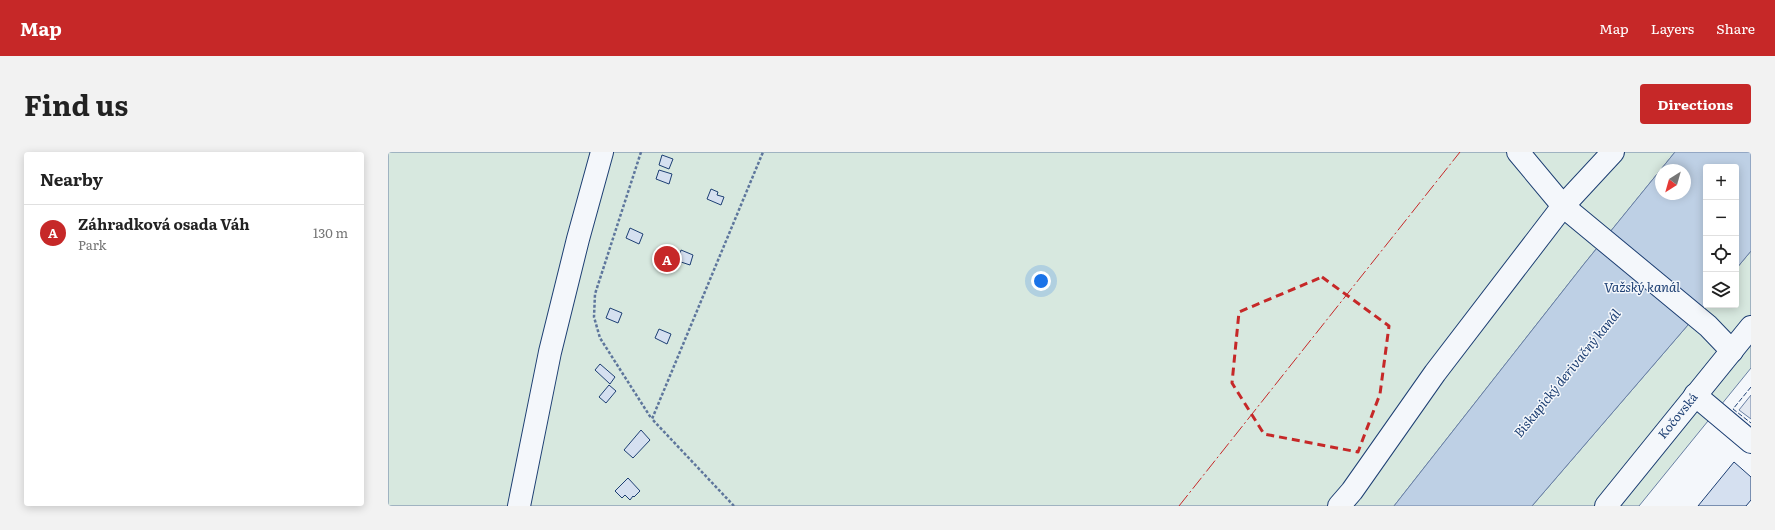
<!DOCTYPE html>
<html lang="en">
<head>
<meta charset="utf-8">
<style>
	:root { --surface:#fff; --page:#f2f2f2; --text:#222; --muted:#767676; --line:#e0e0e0; --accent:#c62828 }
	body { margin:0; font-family:Literata,serif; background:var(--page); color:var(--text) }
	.controls { position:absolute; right:12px; top:12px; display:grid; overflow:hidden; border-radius:4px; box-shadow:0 2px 10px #0003 }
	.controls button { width:36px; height:36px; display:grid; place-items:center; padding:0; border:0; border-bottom:1px solid var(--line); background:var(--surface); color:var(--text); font:20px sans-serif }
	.compass { position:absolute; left:1267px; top:12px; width:36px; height:36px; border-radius:50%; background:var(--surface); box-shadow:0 2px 10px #0003; rotate:217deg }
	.you { position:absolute; left:653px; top:129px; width:14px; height:14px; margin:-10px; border:3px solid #fff; border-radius:50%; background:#1a73e8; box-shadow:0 0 0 6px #1a73e833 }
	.badge { display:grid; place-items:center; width:26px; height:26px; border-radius:50%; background:var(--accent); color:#fff; font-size:13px; font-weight:700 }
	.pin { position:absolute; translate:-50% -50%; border:2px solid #fff; box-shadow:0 1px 4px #0006 }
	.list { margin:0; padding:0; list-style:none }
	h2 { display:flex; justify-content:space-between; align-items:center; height:52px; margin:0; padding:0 16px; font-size:17px }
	h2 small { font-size:13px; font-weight:400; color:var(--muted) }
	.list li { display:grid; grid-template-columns:26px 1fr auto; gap:12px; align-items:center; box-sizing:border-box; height:56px; padding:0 16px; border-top:1px solid var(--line) }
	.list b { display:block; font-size:15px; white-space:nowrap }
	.list p { margin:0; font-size:13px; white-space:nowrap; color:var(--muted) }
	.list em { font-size:13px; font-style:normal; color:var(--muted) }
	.icon { flex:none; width:22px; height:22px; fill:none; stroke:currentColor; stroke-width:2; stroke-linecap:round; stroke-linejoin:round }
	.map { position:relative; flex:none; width:1363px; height:354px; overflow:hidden; border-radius:4px }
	header { display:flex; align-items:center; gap:24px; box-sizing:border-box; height:56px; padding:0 20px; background:var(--accent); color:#fff }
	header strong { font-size:19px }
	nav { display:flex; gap:22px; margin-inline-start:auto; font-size:14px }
	.intro { display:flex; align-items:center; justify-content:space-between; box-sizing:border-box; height:96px; padding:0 24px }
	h1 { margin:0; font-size:28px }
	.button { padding:10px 18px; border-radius:4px; background:var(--accent); color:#fff; font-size:14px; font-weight:700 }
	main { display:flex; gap:24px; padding:0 24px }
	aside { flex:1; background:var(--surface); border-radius:4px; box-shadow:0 2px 10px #0003 }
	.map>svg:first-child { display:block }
	.green { fill:#d7e8df; stroke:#687fa3 }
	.parking { fill:#e3e8f0; stroke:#687fa3 }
	.water { fill:#bed0e5; stroke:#687fa3; fill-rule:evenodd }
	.building { fill:#d5e0f0; stroke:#1d3f73 }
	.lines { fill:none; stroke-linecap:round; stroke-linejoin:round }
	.minor-casing { stroke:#1d3f73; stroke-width:24 }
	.path { stroke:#5e769c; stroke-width:2.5; stroke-dasharray:3 2; stroke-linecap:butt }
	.minor { stroke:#f4f7fb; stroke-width:22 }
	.fence { stroke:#1d3f73; stroke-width:1; stroke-dasharray:5 2; stroke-linecap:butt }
	.power { stroke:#c62828; stroke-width:1; stroke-dasharray:14 3 2 3; stroke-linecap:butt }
	.marked { fill:none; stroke:#c62828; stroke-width:3; stroke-dasharray:8 5; stroke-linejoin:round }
	.labels { text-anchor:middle; stroke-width:3; stroke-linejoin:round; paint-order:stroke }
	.street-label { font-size:12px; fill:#1d3f73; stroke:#f4f7fb }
	.water-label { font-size:13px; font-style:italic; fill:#1d3f73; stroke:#f4f7fb }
</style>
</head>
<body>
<header>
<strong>Map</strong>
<nav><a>Map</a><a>Layers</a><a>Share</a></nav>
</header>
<div class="intro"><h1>Find us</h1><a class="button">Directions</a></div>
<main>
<aside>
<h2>Nearby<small></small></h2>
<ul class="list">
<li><span class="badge">A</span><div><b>Záhradková osada Váh</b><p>Park</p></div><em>130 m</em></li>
</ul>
</aside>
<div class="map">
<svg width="1363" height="354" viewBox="0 0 1363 354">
	<rect width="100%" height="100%" fill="#f4f7fb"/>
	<!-- green -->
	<g class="green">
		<path d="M0,0H1287L1196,112L1006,354H0Z"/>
		<path d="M1363,99V216L1251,354H1144L1318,152L1348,153V117Z"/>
	</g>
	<!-- parking -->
	<path class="parking" d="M1363,243V267L1351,258Z"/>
	<!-- water -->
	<path class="water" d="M1287,0H1363V99L1348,117V15H1318V152L1144,354H1006L1196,112ZM1273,18H1297V42H1273Z"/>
	<!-- building -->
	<g class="building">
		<path d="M274,3L285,7L281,17L271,13Z"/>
		<path d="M271,18L284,22L281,32L268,27Z"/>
		<path d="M323,37L330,40L329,43L336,45L333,53L319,47Z"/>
		<path d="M242,76L255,82L251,92L238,86Z"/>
		<path d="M293,98L305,103L302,113L290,109Z"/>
		<path d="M222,156L234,161L230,171L218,166Z"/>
		<path d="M271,177L283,182L279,192L267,186Z"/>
		<path d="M212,212L227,225L222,232L207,218Z"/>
		<path d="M221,233L228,239L218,251L211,245Z"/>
		<path d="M253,278L262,288L245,306L236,298Z"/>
		<path d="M1346,310L1363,325V348L1358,354H1310Z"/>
		<path d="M240,326L252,339L246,345L245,344L242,348L237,343L234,346L227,339Z"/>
	</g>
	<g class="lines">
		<!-- minor casing -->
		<g class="minor-casing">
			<g id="minor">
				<path d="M1130,0L1175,54L1320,174L1344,199"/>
				<path d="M1307,243L1363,290"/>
				<path d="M131,354L162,200L190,87L214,0"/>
				<path d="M951,354L964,339L1047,221L1175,54L1225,0"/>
				<path d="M1218,354L1363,175"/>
			</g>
		</g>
		<!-- path -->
		<g class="path">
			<path d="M253,0L207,142L206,165L212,186L263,266"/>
			<path d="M346,354L264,267L375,0"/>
		</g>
		<!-- minor -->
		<use href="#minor" class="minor"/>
		<!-- fence -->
		<path class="fence" d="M1363,235L1345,257L1363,271"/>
		<!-- power -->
		<path class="power" d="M791,354L1072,0"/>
	</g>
	<!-- marked area -->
	<path class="marked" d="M934,125L1001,174L992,242L970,300L876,282L844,231L851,160Z"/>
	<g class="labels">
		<!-- street labels -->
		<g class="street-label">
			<text transform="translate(1290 264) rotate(-51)" y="4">Kočovská</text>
		</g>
		<!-- water labels -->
		<g class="water-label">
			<text x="1254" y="140">Važský kanál</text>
			<text transform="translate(1179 221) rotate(-51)" y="5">Biskupický derivačný kanál</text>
		</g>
	</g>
</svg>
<div class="controls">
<button>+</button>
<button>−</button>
<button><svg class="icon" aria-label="locate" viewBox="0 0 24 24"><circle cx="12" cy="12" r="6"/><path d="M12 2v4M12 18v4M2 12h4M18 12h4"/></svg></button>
<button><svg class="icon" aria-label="layers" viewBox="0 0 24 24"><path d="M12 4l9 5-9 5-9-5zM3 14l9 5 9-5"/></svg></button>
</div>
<svg class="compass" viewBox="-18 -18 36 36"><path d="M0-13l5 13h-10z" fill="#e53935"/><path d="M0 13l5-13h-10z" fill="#767676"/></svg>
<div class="you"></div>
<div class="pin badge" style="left:279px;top:107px">A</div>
</div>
</main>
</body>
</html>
